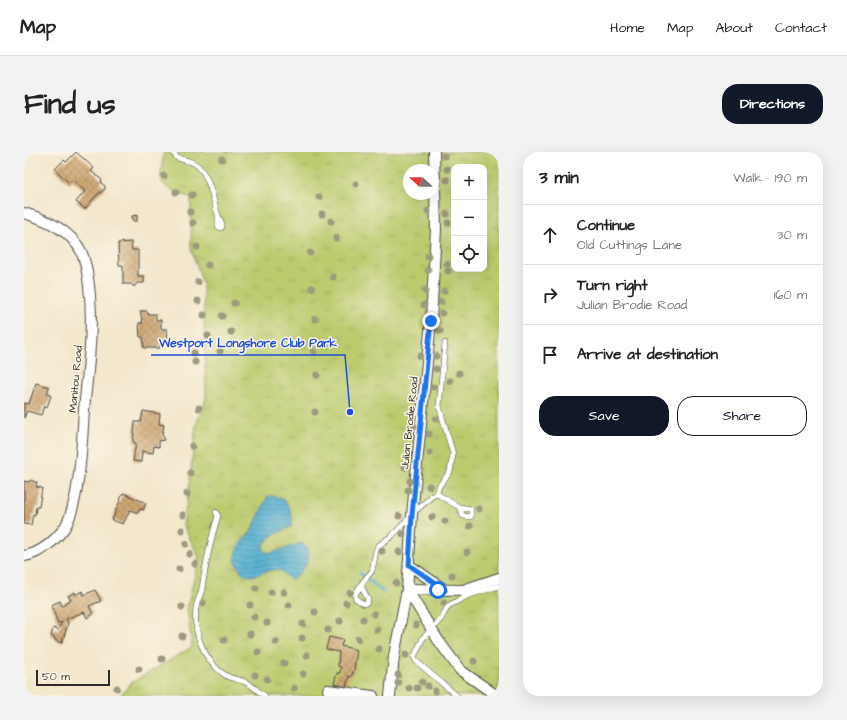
<!DOCTYPE html>
<html lang="en">
<head>
<meta charset="utf-8">
<style>
	:root { --surface:#fff; --page:#f2f2f2; --text:#222; --muted:#767676; --line:#e0e0e0; --accent:#111827 }
	body { margin:0; font-family:"Architects Daughter",sans-serif; background:var(--page); color:var(--text) }
	.controls { position:absolute; right:12px; top:12px; display:grid; overflow:hidden; border-radius:8px; box-shadow:0 4px 16px #0002 }
	.controls button { width:36px; height:36px; display:grid; place-items:center; padding:0; border:0; border-bottom:1px solid var(--line); background:var(--surface); color:var(--text); font:20px sans-serif }
	.compass { position:absolute; left:379px; top:12px; width:36px; height:36px; border-radius:50%; background:var(--surface); box-shadow:0 4px 16px #0002; rotate:291deg }
	.scale { position:absolute; left:12px; bottom:10px; width:74px; box-sizing:border-box; padding-left:4px; border:2px solid #2b2b2b; border-top:0; font-size:11px; line-height:14px; white-space:nowrap; color:#2b2b2b; -webkit-text-stroke:3px #fcf5e5; paint-order:stroke }
	.stop { position:absolute; width:12px; height:12px; margin:-9px; border:3px solid #1a73e8; border-radius:50%; background:#fff }
	.stop.end { background:#1a73e8; border-color:#fff; box-shadow:0 1px 4px #0008 }
	.list { margin:0; padding:0; list-style:none }
	h2 { display:flex; justify-content:space-between; align-items:center; height:52px; margin:0; padding:0 16px; font-size:17px }
	h2 small { font-size:13px; font-weight:400; color:var(--muted) }
	.list li { display:grid; grid-template-columns:26px 1fr auto; gap:12px; align-items:center; box-sizing:border-box; height:60px; padding:0 16px; border-top:1px solid var(--line) }
	.list b { display:block; font-size:15px; white-space:nowrap }
	.list p { margin:0; font-size:13px; white-space:nowrap; color:var(--muted) }
	.list em { font-size:13px; font-style:normal; color:var(--muted) }
	.actions { display:flex; gap:8px; padding:12px 16px }
	.actions a { flex:1; padding:9px 0; border:1px solid var(--accent); border-radius:16px; text-align:center; font-size:14px; color:var(--accent) }
	.actions .main { background:var(--accent); color:#fff }
	.icon { flex:none; width:22px; height:22px; fill:none; stroke:currentColor; stroke-width:2; stroke-linecap:round; stroke-linejoin:round }
	.map { position:relative; flex:none; width:475px; height:544px; overflow:hidden; border-radius:16px }
	header { display:flex; align-items:center; gap:24px; box-sizing:border-box; height:56px; padding:0 20px; background:var(--surface); border-bottom:1px solid var(--line) }
	header strong { font-size:19px }
	nav { display:flex; gap:22px; margin-inline-start:auto; font-size:14px }
	.intro { display:flex; align-items:center; justify-content:space-between; box-sizing:border-box; height:96px; padding:0 24px }
	h1 { margin:0; font-size:28px }
	.button { padding:10px 18px; border-radius:16px; background:var(--accent); color:#fff; font-size:14px; font-weight:700 }
	main { display:flex; gap:24px; padding:0 24px }
	aside { flex:1; background:var(--surface); border-radius:16px; box-shadow:0 4px 16px #0002 }
	.map>svg:first-child { display:block }
	.park { fill:url(#park-tufts); stroke:#737b4c; fill-rule:evenodd }
	.water { fill:url(#water-rules); stroke:#3e6d7e }
	.lines { fill:none; stroke-linecap:round; stroke-linejoin:round }
	.stream { stroke:#52afd0; stroke-width:3 }
	.building { fill:url(#building-cross-hatch) }
	.lane-casing { stroke:#494743; stroke-width:6 }
	.street-casing { stroke:#494743; stroke-width:12 }
	.lane { stroke:#fff; stroke-width:5 }
	.street { stroke:#fff; stroke-width:10 }
	.tree { fill:#9d9a7e }
	.route { stroke:#1a73e8; stroke-width:5 }
	.labels { text-anchor:middle; stroke-width:3; stroke-linejoin:round; paint-order:stroke }
	.street-label { font-size:11px; fill:#2b2b2b; stroke:#fcf5e5 }
	.leader { fill:none; stroke:#1d4ed8; stroke-width:1.5 }
	.callout-dot { fill:#1d4ed8; stroke:#fcf5e5; stroke-width:1.5 }
	.callout-label { font-size:12px; text-anchor:middle; font-weight:bold; fill:#1d4ed8; stroke:#fcf5e5; stroke-width:3; stroke-linejoin:round; paint-order:stroke }
</style>
</head>
<body>
<header>
<strong>Map</strong>
<nav><a>Home</a><a>Map</a><a>About</a><a>Contact</a></nav>
</header>
<div class="intro"><h1>Find us</h1><a class="button">Directions</a></div>
<main>
<div class="map">
<svg width="475" height="544" viewBox="0 0 475 544">
	<defs>
		<pattern id="park-tufts" width="24" height="20" patternUnits="userSpaceOnUse"><rect width="24" height="20" fill="#bbcb6e"/><path d="M3 7l-1-3M5 7V3M7 7l1-3M15 17l-1-3M17 17v-4M19 17l1-3" fill="none" stroke="#a1ae5f"/></pattern>
		<pattern id="water-rules" width="6" height="5" patternUnits="userSpaceOnUse"><rect width="6" height="5" fill="#52afd0"/><path d="M0 2.5h6" fill="none" stroke="#448fa9"/></pattern>
		<pattern id="building-cross-hatch" width="8" height="8" patternUnits="userSpaceOnUse"><rect width="8" height="8" fill="#cea673"/><path d="M0 0l8 8M0 8l8-8" fill="none" stroke="#a7875f"/></pattern>
	</defs>
	<rect width="100%" height="100%" fill="#fcf5e5"/>
	<filter id="ink" filterUnits="userSpaceOnUse"><feTurbulence type="fractalNoise" baseFrequency=".025" numOctaves="2"/><feDisplacementMap in="SourceGraphic" scale="8" xChannelSelector="R" yChannelSelector="G"/><feConvolveMatrix kernelMatrix="1 2 1 2 8 2 1 2 1" color-interpolation-filters="sRGB"/></filter>
	<filter id="wash" filterUnits="userSpaceOnUse"><feTurbulence type="fractalNoise" baseFrequency=".012" numOctaves="4" result="noise"/><feDisplacementMap in="SourceGraphic" scale="16" xChannelSelector="R" yChannelSelector="G"/><feGaussianBlur stdDeviation="0.9" result="paint"/><feColorMatrix in="noise" values="0 0 0 0 0 0 0 0 0 0 0 0 0 0 0 0 0 1.4 0 .05"/><feComposite in="paint" operator="in"/></filter>
	<g filter="url(#wash)">
		<rect width="100%" height="100%" fill="#f3e7cc"/>
		<!-- park -->
		<path class="park" d="M140,0H475V544H96L107,531L168,495L163,456L175,405L159,373L164,343L172,273L182,246L179,132L167,97V46C134,32 134,36 140,0ZM430,15H460V117H430ZM385,18H409V42H385Z"/>
		<!-- water -->
		<path class="water" d="M244,344C263,343 269,358 268,374L246,385L239,394L240,399L246,401L278,391C293,402 280,417 269,427H266C262,424 259,419 254,418C238,416 221,438 211,408L214,394L227,380Z"/>
		<g class="lines">
			<!-- stream -->
			<path class="stream" d="M336,421L359,440"/>
		</g>
		<g id="blocks">
			<!-- building -->
			<g class="building">
				<path d="M52,0L70,16L67,19L78,28L77,31L81,34V37L73,43L61,57L52,50L61,39L49,28L45,31L31,17L40,8L42,10Z"/>
				<path d="M113,63V69H109L108,64Z"/>
				<path d="M107,90L108,98H114V124H120V131H113L110,135L107,132H99V113H95L94,91Z"/>
				<path d="M116,159H123L124,162H132V168H137V177H143L144,190H136V196H120L119,185H116L115,171H119Z"/>
				<path d="M12,231L25,235L23,242L27,244L23,255L20,254L17,263L3,259L0,266V251L5,252Z"/>
				<path d="M119,259L136,262L135,272L140,273L138,283L140,285V288L135,289V295L130,294L129,301L118,299L117,310L109,309L112,291L109,290L111,270H117Z"/>
				<path d="M7,328L13,331L12,335L18,336L15,355H12L11,363L9,362L7,373L0,372V329L5,330Z"/>
				<path d="M99,341L122,351L119,358L116,357L114,361L106,358L99,372L88,368Z"/>
				<path d="M71,438L77,449L65,454L69,462L63,466L60,460L42,467L44,471L38,491L31,488V486L27,484L29,476L34,478L38,470L34,471L27,453L36,449L38,454L41,453L40,451L47,448L44,444L51,440V443L58,439L60,443Z"/>
				<path d="M305,485L319,488L317,494L333,498L330,518L327,525L325,524L322,535L310,532L313,521H316L317,515L314,514L315,500L302,497Z"/>
			</g>
		</g>
	</g>
	<g filter="url(#ink)">
		<use href="#blocks" fill-opacity="0" stroke="#494743" stroke-width="1"/>
		<g class="lines">
			<!-- lane casing -->
			<g class="lane-casing">
				<g id="lane">
					<path d="M149,0L153,6C160,8 169,9 174,14C186,26 189,48 194,63C195,68 199,70 198,75L196,76L194,74V65"/>
					<path d="M421,191L415,254L429,302L426,320L415,334L413,342L435,355L447,357V365L439,364L435,355"/>
					<path d="M394,357L408,344L413,342"/>
					<path d="M192,360L194,364C186,388 182,411 178,436C177,443 173,449 172,456C169,481 180,509 201,523C207,527 215,527 221,530C229,533 234,540 241,544"/>
					<path d="M338,431V436L344,447L343,451L340,452L332,447L331,443L338,431L348,419L352,399L354,394L369,383L383,368"/>
					<path d="M433,544L392,509L390,505L399,486L417,467L424,454L445,443L475,434"/>
				</g>
			</g>
			<!-- street casing -->
			<g class="street-casing">
				<g id="street">
					<path d="M0,61C21,67 46,78 57,99C61,108 64,124 65,134C70,175 64,217 60,258C58,288 56,350 41,375C32,388 16,402 0,404"/>
					<path d="M385,413L421,438"/>
					<path d="M383,437L414,488L436,518L473,544"/>
					<path d="M383,437L439,438L475,426"/>
					<path d="M304,538L349,544"/>
					<path d="M366,544L370,504L383,437L388,363L407,169L412,77L410,0"/>
				</g>
			</g>
			<!-- lane -->
			<use href="#lane" class="lane"/>
			<!-- street -->
			<use href="#street" class="street"/>
		</g>
		<!-- trees -->
		<g class="tree">
			<circle cx="420" cy="4" r="3.5"/>
			<circle cx="198" cy="7" r="3.5"/>
			<circle cx="423" cy="17" r="3.5"/>
			<circle cx="140" cy="24" r="3.5"/>
			<circle cx="423" cy="28" r="3.5"/>
			<circle cx="332" cy="32" r="3.5"/>
			<circle cx="152" cy="40" r="3.5"/>
			<circle cx="168" cy="43" r="3.5"/>
			<circle cx="295" cy="45" r="3.5"/>
			<circle cx="404" cy="59" r="3.5"/>
			<circle cx="166" cy="60" r="3.5"/>
			<circle cx="298" cy="62" r="3.5"/>
			<circle cx="423" cy="62" r="3.5"/>
			<circle cx="307" cy="69" r="3.5"/>
			<circle cx="169" cy="71" r="3.5"/>
			<circle cx="424" cy="71" r="3.5"/>
			<circle cx="312" cy="86" r="3.5"/>
			<circle cx="173" cy="95" r="3.5"/>
			<circle cx="286" cy="101" r="3.5"/>
			<circle cx="404" cy="104" r="3.5"/>
			<circle cx="423" cy="112" r="3.5"/>
			<circle cx="184" cy="113" r="3.5"/>
			<circle cx="404" cy="118" r="3.5"/>
			<circle cx="424" cy="119" r="3.5"/>
			<circle cx="309" cy="125" r="3.5"/>
			<circle cx="174" cy="130" r="3.5"/>
			<circle cx="288" cy="136" r="3.5"/>
			<circle cx="401" cy="139" r="3.5"/>
			<circle cx="420" cy="139" r="3.5"/>
			<circle cx="174" cy="149" r="3.5"/>
			<circle cx="417" cy="150" r="3.5"/>
			<circle cx="210" cy="151" r="3.5"/>
			<circle cx="400" cy="153" r="3.5"/>
			<circle cx="418" cy="161" r="3.5"/>
			<circle cx="180" cy="163" r="3.5"/>
			<circle cx="198" cy="164" r="3.5"/>
			<circle cx="291" cy="167" r="3.5"/>
			<circle cx="416" cy="179" r="3.5"/>
			<circle cx="207" cy="180" r="3.5"/>
			<circle cx="184" cy="184" r="3.5"/>
			<circle cx="196" cy="199" r="3.5"/>
			<circle cx="290" cy="200" r="3.5"/>
			<circle cx="170" cy="201" r="3.5"/>
			<circle cx="396" cy="204" r="3.5"/>
			<circle cx="412" cy="204" r="3.5"/>
			<circle cx="171" cy="210" r="3.5"/>
			<circle cx="412" cy="217" r="3.5"/>
			<circle cx="435" cy="221" r="3.5"/>
			<circle cx="293" cy="223" r="3.5"/>
			<circle cx="426" cy="229" r="3.5"/>
			<circle cx="391" cy="234" r="3.5"/>
			<circle cx="410" cy="235" r="3.5"/>
			<circle cx="390" cy="247" r="3.5"/>
			<circle cx="175" cy="256" r="3.5"/>
			<circle cx="291" cy="260" r="3.5"/>
			<circle cx="412" cy="267" r="3.5"/>
			<circle cx="390" cy="274" r="3.5"/>
			<circle cx="405" cy="282" r="3.5"/>
			<circle cx="168" cy="294" r="3.5"/>
			<circle cx="406" cy="301" r="3.5"/>
			<circle cx="381" cy="315" r="3.5"/>
			<circle cx="166" cy="321" r="3.5"/>
			<circle cx="386" cy="329" r="3.5"/>
			<circle cx="405" cy="334" r="3.5"/>
			<circle cx="384" cy="338" r="3.5"/>
			<circle cx="163" cy="342" r="3.5"/>
			<circle cx="455" cy="357" r="3.5"/>
			<circle cx="159" cy="363" r="3.5"/>
			<circle cx="375" cy="364" r="3.5"/>
			<circle cx="408" cy="365" r="3.5"/>
			<circle cx="421" cy="369" r="3.5"/>
			<circle cx="446" cy="374" r="3.5"/>
			<circle cx="158" cy="378" r="3.5"/>
			<circle cx="379" cy="382" r="3.5"/>
			<circle cx="162" cy="392" r="3.5"/>
			<circle cx="358" cy="399" r="3.5"/>
			<circle cx="375" cy="400" r="3.5"/>
			<circle cx="443" cy="400" r="3.5"/>
			<circle cx="166" cy="402" r="3.5"/>
			<circle cx="171" cy="412" r="3.5"/>
			<circle cx="155" cy="417" r="3.5"/>
			<circle cx="428" cy="423" r="3.5"/>
			<circle cx="372" cy="431" r="3.5"/>
			<circle cx="232" cy="436" r="3.5"/>
			<circle cx="247" cy="440" r="3.5"/>
			<circle cx="260" cy="440" r="3.5"/>
			<circle cx="326" cy="441" r="3.5"/>
			<circle cx="179" cy="451" r="3.5"/>
			<circle cx="322" cy="451" r="3.5"/>
			<circle cx="420" cy="451" r="3.5"/>
			<circle cx="226" cy="453" r="3.5"/>
			<circle cx="265" cy="453" r="3.5"/>
			<circle cx="158" cy="455" r="3.5"/>
			<circle cx="291" cy="460" r="3.5"/>
			<circle cx="350" cy="462" r="3.5"/>
			<circle cx="230" cy="465" r="3.5"/>
			<circle cx="339" cy="467" r="3.5"/>
			<circle cx="316" cy="469" r="3.5"/>
			<circle cx="243" cy="471" r="3.5"/>
			<circle cx="279" cy="472" r="3.5"/>
			<circle cx="392" cy="473" r="3.5"/>
			<circle cx="304" cy="478" r="3.5"/>
			<circle cx="353" cy="478" r="3.5"/>
			<circle cx="226" cy="482" r="3.5"/>
			<circle cx="158" cy="484" r="3.5"/>
			<circle cx="278" cy="486" r="3.5"/>
			<circle cx="334" cy="487" r="3.5"/>
			<circle cx="200" cy="488" r="3.5"/>
			<circle cx="252" cy="490" r="3.5"/>
			<circle cx="355" cy="497" r="3.5"/>
			<circle cx="234" cy="500" r="3.5"/>
			<circle cx="283" cy="503" r="3.5"/>
			<circle cx="382" cy="503" r="3.5"/>
			<circle cx="138" cy="507" r="3.5"/>
			<circle cx="450" cy="509" r="3.5"/>
			<circle cx="260" cy="511" r="3.5"/>
			<circle cx="115" cy="517" r="3.5"/>
			<circle cx="279" cy="522" r="3.5"/>
			<circle cx="231" cy="523" r="3.5"/>
			<circle cx="374" cy="523" r="3.5"/>
			<circle cx="243" cy="527" r="3.5"/>
			<circle cx="398" cy="530" r="3.5"/>
			<circle cx="374" cy="531" r="3.5"/>
			<circle cx="404" cy="534" r="3.5"/>
			<circle cx="93" cy="536" r="3.5"/>
			<circle cx="270" cy="536" r="3.5"/>
			<circle cx="385" cy="536" r="3.5"/>
			<circle cx="393" cy="536" r="3.5"/>
			<circle cx="411" cy="539" r="3.5"/>
		</g>
	</g>
	<g class="lines" filter="url(#ink)">
		<!-- route -->
		<path class="route" d="M407,169L388,363L385,413L421,438H414"/>
	</g>
	<g class="labels">
		<!-- street labels -->
		<g class="street-label">
			<text transform="translate(51 227) rotate(-85)" y="4">Manitou Road</text>
			<text transform="translate(385 271) rotate(-84)" y="4">Julian Brodie Road</text>
		</g>
	</g>
	<!-- callouts -->
	<path class="leader" d="M326 260L321 203H127"/>
	<circle class="callout-dot" cx="326" cy="260" r="4"/>
	<g class="callout-label">
		<text x="224" y="195">Westport Longshore Club Park</text>
	</g>
</svg>
<div class="controls">
<button>+</button>
<button>−</button>
<button><svg class="icon" aria-label="locate" viewBox="0 0 24 24"><circle cx="12" cy="12" r="6"/><path d="M12 2v4M12 18v4M2 12h4M18 12h4"/></svg></button>
</div>
<svg class="compass" viewBox="-18 -18 36 36"><path d="M0-13l5 13h-10z" fill="#e53935"/><path d="M0 13l5-13h-10z" fill="#767676"/></svg>
<div class="scale">50 m</div>
<div class="stop" style="left:414px;top:438px"></div>
<div class="stop end" style="left:407px;top:169px"></div>
</div>
<aside>
<h2>3 min<small>Walk · 190 m</small></h2>
<ul class="list">
<li><svg class="icon" aria-label="ahead" viewBox="0 0 24 24"><path d="M12 20V5M6 11l6-6 6 6"/></svg><div><b>Continue</b><p>Old Cuttings Lane</p></div><em>30 m</em></li>
<li><svg class="icon" aria-label="right" viewBox="0 0 24 24"><path d="M7 20v-9h11M14 6l5 5-5 5"/></svg><div><b>Turn right</b><p>Julian Brodie Road</p></div><em>160 m</em></li>
<li><svg class="icon" aria-label="arrive" viewBox="0 0 24 24"><path d="M6 21V4h12l-3 4 3 4H6"/></svg><div><b>Arrive at destination</b></div></li>
</ul>
<div class="actions"><a class="main">Save</a><a>Share</a></div>
</aside>
</main>
</body>
</html>
